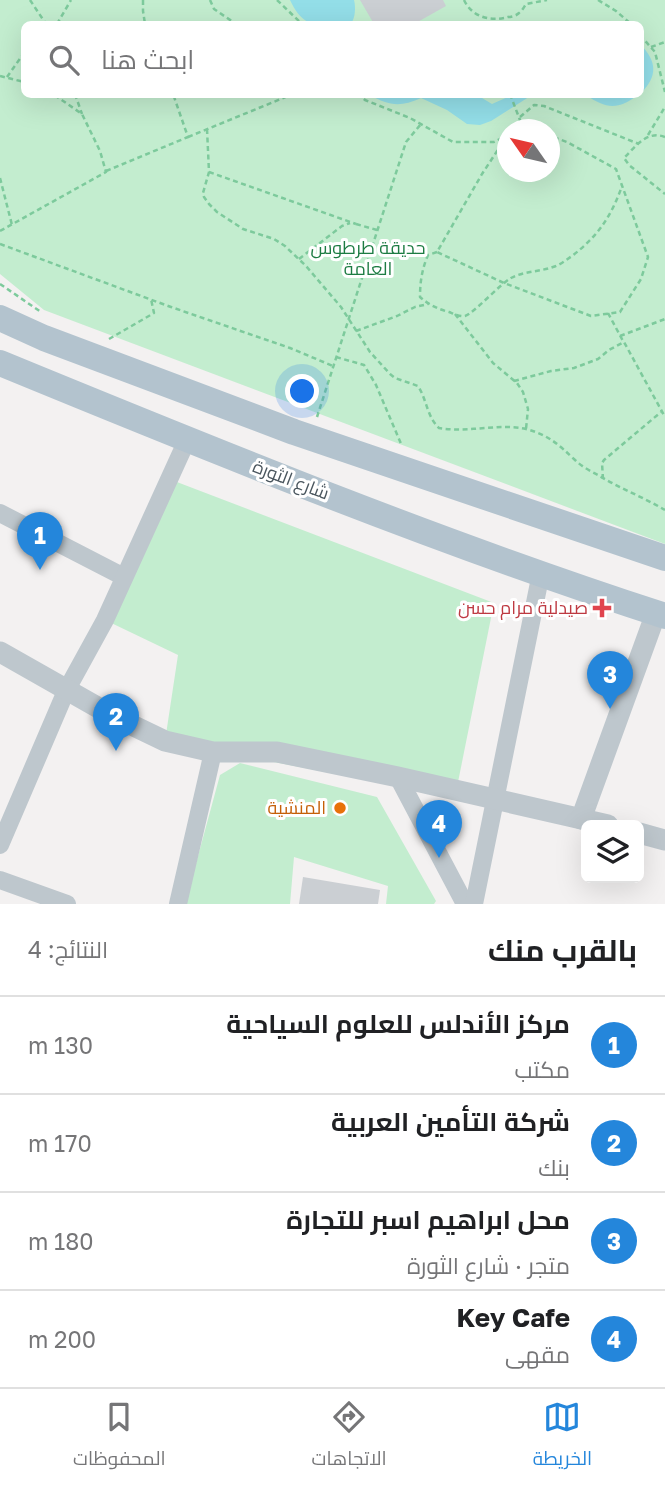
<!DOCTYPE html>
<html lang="ar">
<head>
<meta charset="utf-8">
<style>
	:root { --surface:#fff; --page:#f2f2f2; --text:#202124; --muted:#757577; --line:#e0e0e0; --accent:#2486db }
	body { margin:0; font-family:"Golos Text",Cairo,sans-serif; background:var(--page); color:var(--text); direction:rtl }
	.controls { position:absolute; right:21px; bottom:21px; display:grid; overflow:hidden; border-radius:10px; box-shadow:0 7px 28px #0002 }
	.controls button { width:63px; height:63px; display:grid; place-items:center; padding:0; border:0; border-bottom:2px solid var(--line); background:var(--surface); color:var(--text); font:35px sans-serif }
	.compass { position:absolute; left:497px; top:119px; width:63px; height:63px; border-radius:50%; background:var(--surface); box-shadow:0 7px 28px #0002; rotate:304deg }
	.you { position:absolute; left:303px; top:392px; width:24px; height:24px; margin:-18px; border:5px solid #fff; border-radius:50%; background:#1a73e8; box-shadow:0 0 0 10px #1a73e833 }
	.badge { display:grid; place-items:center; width:46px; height:46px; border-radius:50%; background:var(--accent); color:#fff; font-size:23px; font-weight:700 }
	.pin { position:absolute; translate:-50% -58px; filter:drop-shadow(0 2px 4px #0008) }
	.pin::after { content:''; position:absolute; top:37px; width:24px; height:21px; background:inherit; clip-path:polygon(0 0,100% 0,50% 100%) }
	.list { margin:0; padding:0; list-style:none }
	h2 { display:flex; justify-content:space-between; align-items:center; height:91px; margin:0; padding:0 28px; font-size:30px }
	h2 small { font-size:23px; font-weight:400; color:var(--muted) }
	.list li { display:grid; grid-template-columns:46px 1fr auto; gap:21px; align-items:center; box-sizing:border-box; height:98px; padding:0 28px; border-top:2px solid var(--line) }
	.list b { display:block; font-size:26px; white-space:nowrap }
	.list p { margin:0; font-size:23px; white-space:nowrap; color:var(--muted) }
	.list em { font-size:23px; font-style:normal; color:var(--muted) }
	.icon { flex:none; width:38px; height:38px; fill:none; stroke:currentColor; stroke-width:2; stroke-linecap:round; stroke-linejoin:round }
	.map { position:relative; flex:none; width:665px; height:904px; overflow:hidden; direction:ltr }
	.search { position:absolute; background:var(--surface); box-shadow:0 7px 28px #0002; left:21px; right:21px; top:21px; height:77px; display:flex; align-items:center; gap:18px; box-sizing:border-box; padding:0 24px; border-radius:10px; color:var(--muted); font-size:26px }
	.sheet { height:483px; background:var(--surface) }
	nav { display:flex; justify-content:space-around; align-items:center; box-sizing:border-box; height:98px; border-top:2px solid var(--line); background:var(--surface); font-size:19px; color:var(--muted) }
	nav a { display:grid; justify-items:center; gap:4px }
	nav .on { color:var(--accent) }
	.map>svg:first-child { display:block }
	.green { fill:#c3edcf; fill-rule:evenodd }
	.water { fill:#93dee8 }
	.building { fill:#cbcfd3 }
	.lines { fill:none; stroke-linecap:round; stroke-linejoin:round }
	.path { stroke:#7dca9c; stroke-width:2.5; stroke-dasharray:5 3.5; stroke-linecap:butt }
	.minor { stroke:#bec7cd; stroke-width:18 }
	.tertiary { stroke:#bec7cd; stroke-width:21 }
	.primary { stroke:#b3c3ce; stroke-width:26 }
	.health-dot { fill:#e0444e; stroke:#fff; stroke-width:2.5 }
	.food-dot { fill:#e8710a; stroke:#fff; stroke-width:2.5 }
	.labels { text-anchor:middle; stroke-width:6; stroke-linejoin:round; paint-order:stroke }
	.park-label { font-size:18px; fill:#1d7c43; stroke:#fff }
	.street-label { font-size:18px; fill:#4a565e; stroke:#fff }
	.health-label { font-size:18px; fill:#be3a42; stroke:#fff; text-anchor:end }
	.food-label { font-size:18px; fill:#c56008; stroke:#fff; text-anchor:end }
</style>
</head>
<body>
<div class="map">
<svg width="665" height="904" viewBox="0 0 665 904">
	<rect width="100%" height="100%" fill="#f3f1f1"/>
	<!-- green -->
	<g class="green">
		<path d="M0,0H665V544L44,310L0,274ZM24,24H640V94H24ZM508,130H550V172H508Z"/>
		<path d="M169,479L494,603L455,797L165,741L178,655L105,620Z"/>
		<path d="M240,763L377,797L436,901L434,904H386L388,886L294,857L290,904H185L220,775Z"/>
	</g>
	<!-- water -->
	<g class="water">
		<path d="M290,0H354C356,8 355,18 351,24C320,24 305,32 290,0Z"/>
		<path d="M640,44C657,61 658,76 641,93Z"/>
		<path d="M369,95H477L492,104L512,95H532L491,121L480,125L467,124L447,110L421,98C399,108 389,105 369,95Z"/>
		<path d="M586,95H638C618,110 606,109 586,95Z"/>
	</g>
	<!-- building -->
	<g class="building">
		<path d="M360,0H443L446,6L414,24H374Z"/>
		<path d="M303,877L380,890L378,904H299Z"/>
	</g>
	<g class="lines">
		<!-- path -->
		<g class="path">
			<path d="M30,0L46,24"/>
			<path d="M143,0V11L145,24"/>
			<path d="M210,0L214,9L236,24"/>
			<path d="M277,0L302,24"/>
			<path d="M464,0C472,17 490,22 508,17C511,17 516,16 519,13C522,11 524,7 526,4L547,0"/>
			<path d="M598,0L616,11L631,24"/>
			<path d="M57,24L71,0"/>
			<path d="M640,35L655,52L665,92"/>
			<path d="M651,47L665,42"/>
			<path d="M0,76L24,82"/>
			<path d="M7,77L24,53"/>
			<path d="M75,94L82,114"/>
			<path d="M357,94L365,100L410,118L453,142H494L504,137"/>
			<path d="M510,94L523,128L521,130"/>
			<path d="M520,117L534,105L544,106L639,144"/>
			<path d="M207,129L209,172L203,193L204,197L209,204L217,212L243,229L274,239L285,246L306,266L341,307L370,352L390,374L395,378L418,386C427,400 427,417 439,428C468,433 498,423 526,429C549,435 559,445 575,460C581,466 590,471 598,475C619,488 643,497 665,510"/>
			<path d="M648,135L665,107"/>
			<path d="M507,136L482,174L437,252L504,283L591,316L620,312L641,279L648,257L616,169L567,142L550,136"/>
			<path d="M188,137L293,94"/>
			<path d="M665,137C647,130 636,146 624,158L629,165L665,194"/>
			<path d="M106,171L188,137L173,94"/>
			<path d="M209,172L356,224"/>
			<path d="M0,178L12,225"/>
			<path d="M356,224L377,230"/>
			<path d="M0,231L106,172L100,151L82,114L53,94"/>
			<path d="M0,244L171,307L290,348L333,366"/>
			<path d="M437,252L428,255C422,269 420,282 420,297C429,305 438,309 449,312C454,314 460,317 465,316C473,314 499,285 511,278C524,271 539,272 553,267C560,265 566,260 572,256C598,236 611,217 622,186"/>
			<path d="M299,259L342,226L350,223"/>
			<path d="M0,284L41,312"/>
			<path d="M608,313L623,341"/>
			<path d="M455,314L493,363L517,383L523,392L528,409L526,429"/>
			<path d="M356,331L397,316L415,307L428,304"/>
			<path d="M620,336L665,319"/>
			<path d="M109,339L154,313L151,299"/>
			<path d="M336,357L364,365L376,385L402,446"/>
			<path d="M514,381L551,371L574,368L598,359L609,350L624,342L665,417"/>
			<path d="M317,417L406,142L421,124"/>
			<path d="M603,479L602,463L604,460L661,412"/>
		</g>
		<!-- minor -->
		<g class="minor">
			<path d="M0,513L124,577"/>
			<path d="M398,777L465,904"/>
			<path d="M0,845L66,691L105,620L187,440"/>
			<path d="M0,880L67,904"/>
			<path d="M178,904L213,752"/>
			<path d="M474,904L541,573"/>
		</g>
		<!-- tertiary -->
		<g class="tertiary">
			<path d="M0,652L113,716L165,741L213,752H277L398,777L608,825"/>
			<path d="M581,819L656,613"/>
			<path d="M639,833L665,840"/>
		</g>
		<!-- primary -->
		<g class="primary">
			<path d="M0,318L44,338L294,432L665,558"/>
			<path d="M0,363C219,453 440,543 665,616"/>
		</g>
	</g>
	<!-- markers -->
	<path class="health-dot" d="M598.5 597.5h7v7h7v7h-7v7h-7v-7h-7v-7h7z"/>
	<circle class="food-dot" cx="340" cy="808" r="7"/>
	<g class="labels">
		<!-- park labels -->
		<g class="park-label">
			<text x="368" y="254">حديقة طرطوس<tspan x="368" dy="21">العامة</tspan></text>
		</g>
		<!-- street labels -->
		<g class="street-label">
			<text transform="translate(291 480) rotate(21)" y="6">شارع الثورة</text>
		</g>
		<!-- health labels -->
		<g class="health-label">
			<text x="588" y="614">صيدلية مرام حسن</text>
		</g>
		<!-- food labels -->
		<g class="food-label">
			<text x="326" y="814">المنشية</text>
		</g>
	</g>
</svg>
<div class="controls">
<button><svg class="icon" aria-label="layers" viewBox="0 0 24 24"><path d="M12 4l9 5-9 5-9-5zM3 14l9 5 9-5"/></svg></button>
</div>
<svg class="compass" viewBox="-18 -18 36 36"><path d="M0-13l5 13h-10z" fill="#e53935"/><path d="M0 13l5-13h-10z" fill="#757577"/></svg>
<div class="you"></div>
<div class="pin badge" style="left:40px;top:570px">1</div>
<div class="pin badge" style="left:116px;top:751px">2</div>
<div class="pin badge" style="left:610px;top:709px">3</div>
<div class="pin badge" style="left:439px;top:858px">4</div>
<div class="search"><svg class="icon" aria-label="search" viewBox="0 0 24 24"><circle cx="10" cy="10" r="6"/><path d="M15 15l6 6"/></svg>ابحث هنا</div>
</div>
<section class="sheet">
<h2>بالقرب منك<small>النتائج: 4</small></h2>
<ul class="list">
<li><span class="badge">1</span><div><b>مركز الأندلس للعلوم السياحية</b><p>مكتب</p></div><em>130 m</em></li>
<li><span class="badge">2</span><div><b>شركة التأمين العربية</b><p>بنك</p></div><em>170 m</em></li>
<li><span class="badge">3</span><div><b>محل ابراهيم اسبر للتجارة</b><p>متجر · شارع الثورة</p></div><em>180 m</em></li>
<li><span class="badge">4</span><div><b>Key Cafe</b><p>مقهى</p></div><em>200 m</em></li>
</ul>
</section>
<nav>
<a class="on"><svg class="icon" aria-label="map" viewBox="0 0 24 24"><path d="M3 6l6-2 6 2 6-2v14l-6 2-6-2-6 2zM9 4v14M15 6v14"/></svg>الخريطة</a>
<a><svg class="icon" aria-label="directions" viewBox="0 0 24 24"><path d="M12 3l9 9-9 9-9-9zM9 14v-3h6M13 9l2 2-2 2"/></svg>الاتجاهات</a>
<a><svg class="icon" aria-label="saved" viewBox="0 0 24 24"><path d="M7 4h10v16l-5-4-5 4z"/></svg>المحفوظات</a>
</nav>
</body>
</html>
